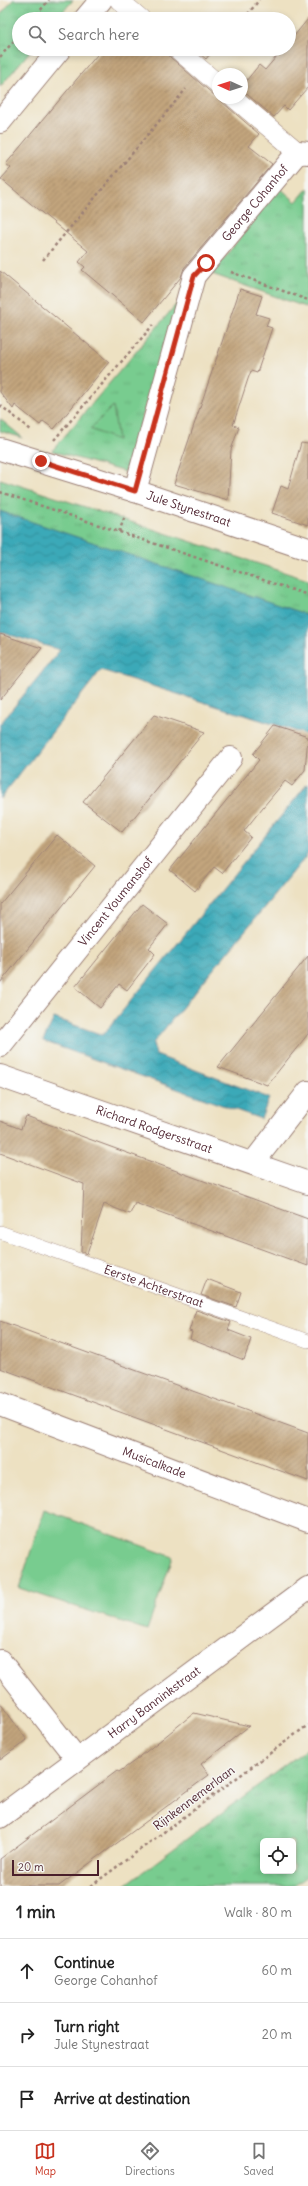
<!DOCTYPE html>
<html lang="en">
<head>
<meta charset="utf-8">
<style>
	:root { --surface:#fff; --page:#f6f6f6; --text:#222; --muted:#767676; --line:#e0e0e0; --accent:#c8321e }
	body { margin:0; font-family:Delius,sans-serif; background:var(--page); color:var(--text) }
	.controls { position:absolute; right:12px; bottom:12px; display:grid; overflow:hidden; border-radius:6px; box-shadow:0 2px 6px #0003 }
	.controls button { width:36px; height:36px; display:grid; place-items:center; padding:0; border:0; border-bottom:1px solid var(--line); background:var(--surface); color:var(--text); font:20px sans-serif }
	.compass { position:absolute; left:212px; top:68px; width:36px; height:36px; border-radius:50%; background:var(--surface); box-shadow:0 2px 6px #0003; rotate:273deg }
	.scale { position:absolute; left:12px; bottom:10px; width:87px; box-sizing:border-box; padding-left:4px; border:2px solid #4a1f2b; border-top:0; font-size:11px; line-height:14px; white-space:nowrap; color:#4a1f2b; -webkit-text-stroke:3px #f6f6f2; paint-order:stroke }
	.stop { position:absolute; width:12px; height:12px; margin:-9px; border:3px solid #c8321e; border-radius:50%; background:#fff }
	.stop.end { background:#c8321e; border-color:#fff; box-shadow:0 1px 4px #0008 }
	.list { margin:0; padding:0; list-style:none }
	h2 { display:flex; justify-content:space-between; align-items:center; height:52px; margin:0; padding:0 16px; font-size:17px }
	h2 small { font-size:13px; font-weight:400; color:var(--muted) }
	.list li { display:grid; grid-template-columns:26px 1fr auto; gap:12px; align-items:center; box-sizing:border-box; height:64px; padding:0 16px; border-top:1px solid var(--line) }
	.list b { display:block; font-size:15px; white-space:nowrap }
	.list p { margin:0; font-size:13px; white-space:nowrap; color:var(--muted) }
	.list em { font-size:13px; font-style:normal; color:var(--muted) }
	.icon { flex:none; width:22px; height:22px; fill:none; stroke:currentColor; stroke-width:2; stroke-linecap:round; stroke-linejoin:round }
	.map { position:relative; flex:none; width:308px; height:1886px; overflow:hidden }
	.search { position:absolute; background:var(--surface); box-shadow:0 2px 6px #0003; left:12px; right:12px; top:12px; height:44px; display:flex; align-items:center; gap:10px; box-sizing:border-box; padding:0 14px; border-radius:22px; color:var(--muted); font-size:15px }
	.sheet { height:244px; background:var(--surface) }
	nav { display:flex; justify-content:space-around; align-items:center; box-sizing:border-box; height:56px; border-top:1px solid var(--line); background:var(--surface); font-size:11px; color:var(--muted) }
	nav a { display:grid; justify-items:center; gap:2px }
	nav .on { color:var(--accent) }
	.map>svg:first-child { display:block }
	.grass { fill:url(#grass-tufts); stroke:#61765d; fill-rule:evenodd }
	.park { fill:#78cc8f; stroke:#61765d }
	.water { fill:url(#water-waves); stroke:#426472 }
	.building { fill:url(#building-hatch) }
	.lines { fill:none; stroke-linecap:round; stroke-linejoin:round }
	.service-casing { stroke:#9c8076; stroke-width:14 }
	.pedestrian-casing { stroke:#9c8076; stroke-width:20 }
	.minor-casing { stroke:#9c8076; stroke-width:24 }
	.path { stroke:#9c8076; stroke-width:2.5; stroke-dasharray:3 3; stroke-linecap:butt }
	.service { stroke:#fff; stroke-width:13 }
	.pedestrian { stroke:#fff; stroke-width:19 }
	.minor { stroke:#fff; stroke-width:22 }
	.route { stroke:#c8321e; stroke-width:5 }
	.labels { text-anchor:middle; stroke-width:3; stroke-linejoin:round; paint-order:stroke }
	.street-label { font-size:12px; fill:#4a1f2b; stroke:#f6f6f2 }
</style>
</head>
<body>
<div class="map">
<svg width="308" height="1886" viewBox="0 0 308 1886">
	<defs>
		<pattern id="grass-tufts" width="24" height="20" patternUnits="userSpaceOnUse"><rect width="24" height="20" fill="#78cc8f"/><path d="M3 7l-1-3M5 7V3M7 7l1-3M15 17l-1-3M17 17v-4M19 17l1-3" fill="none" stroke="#69af7c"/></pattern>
		<pattern id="water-waves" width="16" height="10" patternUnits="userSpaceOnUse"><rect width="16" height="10" fill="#3aa9b8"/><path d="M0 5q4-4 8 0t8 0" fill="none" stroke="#338996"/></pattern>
		<pattern id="building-hatch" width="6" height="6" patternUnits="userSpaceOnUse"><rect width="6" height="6" fill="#c2a57d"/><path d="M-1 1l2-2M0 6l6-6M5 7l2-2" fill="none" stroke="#a08667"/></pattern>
	</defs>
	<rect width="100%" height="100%" fill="#f6f6f2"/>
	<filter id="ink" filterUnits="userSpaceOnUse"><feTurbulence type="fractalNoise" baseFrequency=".025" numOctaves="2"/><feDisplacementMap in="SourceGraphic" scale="8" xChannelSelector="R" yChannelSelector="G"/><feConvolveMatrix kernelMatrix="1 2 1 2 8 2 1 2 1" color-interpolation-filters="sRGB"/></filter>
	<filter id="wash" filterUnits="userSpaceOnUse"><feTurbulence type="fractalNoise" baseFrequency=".012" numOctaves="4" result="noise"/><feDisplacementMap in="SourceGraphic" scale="16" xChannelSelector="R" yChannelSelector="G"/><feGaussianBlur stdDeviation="0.9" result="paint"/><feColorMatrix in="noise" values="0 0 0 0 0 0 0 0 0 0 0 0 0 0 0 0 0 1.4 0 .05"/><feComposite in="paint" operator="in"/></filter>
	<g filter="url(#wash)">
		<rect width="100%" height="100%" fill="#ede1c2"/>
		<!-- grass -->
		<g class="grass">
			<path d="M13,0H73L57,19H19V49H32L0,87V15Z"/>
			<path d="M279,187L296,202L308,188V308L212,274Z"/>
			<path d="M179,301L125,472L52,451Z"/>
			<path d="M0,419L23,438L0,431Z"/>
			<path d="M0,479L308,580V616L0,515Z"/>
			<path d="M308,1748V1876L294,1886H124ZM263,1841H293V1871H263Z"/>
		</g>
		<!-- park -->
		<g class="park">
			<path d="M113,406L118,440L90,429Z"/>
			<path d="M44,1510L173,1557L147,1630L19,1588Z"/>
		</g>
		<!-- water -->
		<g class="water">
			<path d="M0,511L308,615V735L101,670L0,799V724L60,650L0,632Z"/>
			<path d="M308,783V854L153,1043L156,1055L269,1098L261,1119L43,1041L54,1018L103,1035Z"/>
		</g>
		<g id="blocks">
			<!-- building -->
			<g class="building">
				<path d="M308,19V87L288,110L284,106L274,117L242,90V86L259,65L265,70L283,49H289V42Z"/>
				<path d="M102,49H166L170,57L259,134L249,146L272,164L184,268L181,277L144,322L82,270L85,267L79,262L88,251L1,179L11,168L6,164Z"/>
				<path d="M194,49H214L206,59Z"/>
				<path d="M0,271L109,362L54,429L43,421L40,425L15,405L13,409L0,392Z"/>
				<path d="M240,289L262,296L256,314L269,318L266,326L272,328L257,373L251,371L248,379L233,425L239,427L231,450L228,500L174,484Z"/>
				<path d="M301,443L308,444V525L272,513L281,486L288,489Z"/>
				<path d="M0,634L42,648L0,700Z"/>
				<path d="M154,715L204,732L122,832L83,802Z"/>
				<path d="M275,726L308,737L305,770L292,786L285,781L263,807L244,831L251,837L222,873L214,867L195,891L170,870L259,760L253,754Z"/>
				<path d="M57,835L95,866L0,983V904Z"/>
				<path d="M142,904L168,924L149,948L155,954L127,990L119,984L100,1008L75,987Z"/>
				<path d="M308,956V1034L267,1085L218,1067Z"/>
				<path d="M26,1116L308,1219V1266L135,1203L130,1214L104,1204L87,1254L81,1252L84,1184L0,1153V1121L21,1129Z"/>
				<path d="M207,1279L241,1292L236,1307L201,1295Z"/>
				<path d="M196,1310L231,1322L228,1330L251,1339L244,1360L190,1339L192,1332L189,1331Z"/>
				<path d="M0,1321L308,1433V1481L0,1368Z"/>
				<path d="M0,1703L27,1740L0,1760Z"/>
				<path d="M194,1713L249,1726L201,1764L209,1775L59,1886H0V1859L117,1771L119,1772L136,1760Z"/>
			</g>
		</g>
	</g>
	<g filter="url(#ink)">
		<use href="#blocks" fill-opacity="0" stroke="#9c8076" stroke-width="1"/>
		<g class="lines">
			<!-- service casing -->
			<g class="service-casing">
				<g id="service">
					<path id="s1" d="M0,1232L308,1341"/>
				</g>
			</g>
			<!-- pedestrian casing -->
			<g class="pedestrian-casing">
				<g id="pedestrian">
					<path d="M119,0L141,19"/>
					<path d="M177,49L218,84"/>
					<path d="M234,98L298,152"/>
				</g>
			</g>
			<!-- minor casing -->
			<g class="minor-casing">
				<g id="minor">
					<path d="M85,19L101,0"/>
					<path d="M0,122L60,49"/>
					<path id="s2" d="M0,449L135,491L308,549"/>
					<path id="s3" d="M135,491L194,276L298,152L308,153"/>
					<path id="s4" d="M0,1046L231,758"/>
					<path id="s5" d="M0,1076L308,1183"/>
					<path d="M253,1163L308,1092"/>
					<path id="s6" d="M0,1404L308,1521"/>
					<path d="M0,1661L77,1759"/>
					<path id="s7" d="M0,1817L308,1588"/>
				</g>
			</g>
			<!-- path -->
			<g class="path">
				<path d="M33,19L49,0"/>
				<path d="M244,19L259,0"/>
				<path d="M0,57L19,35"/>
				<path d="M43,260L186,89"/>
				<path d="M231,272L308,300"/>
				<path d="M0,405L31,430"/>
				<path d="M54,440L153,325"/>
				<path d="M0,492L308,595"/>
				<path d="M119,532L125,516"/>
				<path d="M91,1886L308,1725"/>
			</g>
			<!-- service -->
			<use href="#service" class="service"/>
			<!-- pedestrian -->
			<use href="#pedestrian" class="pedestrian"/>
			<!-- minor -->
			<use href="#minor" class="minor"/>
		</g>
	</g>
	<g class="lines" filter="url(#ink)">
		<!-- route -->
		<path class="route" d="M41,461L135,491L194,276L206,263"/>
	</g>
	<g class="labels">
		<!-- street labels -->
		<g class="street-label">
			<text dy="4" stroke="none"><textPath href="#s3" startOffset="318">George Cohanhof</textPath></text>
			<text dy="4" stroke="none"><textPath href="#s2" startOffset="198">Jule Stynestraat</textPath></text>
			<text dy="4" stroke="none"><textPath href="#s4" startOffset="185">Vincent Youmanshof</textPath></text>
			<text dy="4" stroke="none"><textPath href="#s5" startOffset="163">Richard Rodgersstraat</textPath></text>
			<text dy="4" stroke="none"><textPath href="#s1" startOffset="163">Eerste Achterstraat</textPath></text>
			<text dy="4" stroke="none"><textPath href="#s6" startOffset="165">Musicalkade</textPath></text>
			<text dy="4" stroke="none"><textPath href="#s7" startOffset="192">Harry Banninkstraat</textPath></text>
			<text transform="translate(194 1798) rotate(-37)" y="4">Rijnkennemerlaan</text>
		</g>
	</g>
</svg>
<div class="controls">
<button><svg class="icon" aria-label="locate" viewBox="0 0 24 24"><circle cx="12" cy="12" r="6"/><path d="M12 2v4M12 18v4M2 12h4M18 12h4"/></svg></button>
</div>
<svg class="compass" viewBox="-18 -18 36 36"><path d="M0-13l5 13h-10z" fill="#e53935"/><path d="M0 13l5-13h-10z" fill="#767676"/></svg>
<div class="scale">20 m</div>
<div class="stop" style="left:206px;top:263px"></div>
<div class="stop end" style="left:41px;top:461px"></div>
<div class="search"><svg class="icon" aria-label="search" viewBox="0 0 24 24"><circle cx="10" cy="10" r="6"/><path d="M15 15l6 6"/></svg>Search here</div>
</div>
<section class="sheet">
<h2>1 min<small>Walk · 80 m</small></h2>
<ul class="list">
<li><svg class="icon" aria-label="ahead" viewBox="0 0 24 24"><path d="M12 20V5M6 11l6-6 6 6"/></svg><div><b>Continue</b><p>George Cohanhof</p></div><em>60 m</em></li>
<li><svg class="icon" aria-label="right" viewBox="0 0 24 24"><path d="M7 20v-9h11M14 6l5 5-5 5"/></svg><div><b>Turn right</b><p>Jule Stynestraat</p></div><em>20 m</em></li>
<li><svg class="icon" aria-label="arrive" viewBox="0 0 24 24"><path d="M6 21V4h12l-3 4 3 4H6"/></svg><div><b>Arrive at destination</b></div></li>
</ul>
</section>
<nav>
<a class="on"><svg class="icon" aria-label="map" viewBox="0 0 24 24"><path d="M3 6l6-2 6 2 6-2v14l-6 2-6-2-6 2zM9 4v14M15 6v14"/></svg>Map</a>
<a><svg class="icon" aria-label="directions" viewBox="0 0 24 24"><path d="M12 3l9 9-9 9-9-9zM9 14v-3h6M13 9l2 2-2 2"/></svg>Directions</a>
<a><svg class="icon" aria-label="saved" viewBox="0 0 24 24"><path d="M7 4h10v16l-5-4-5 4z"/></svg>Saved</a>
</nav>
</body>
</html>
